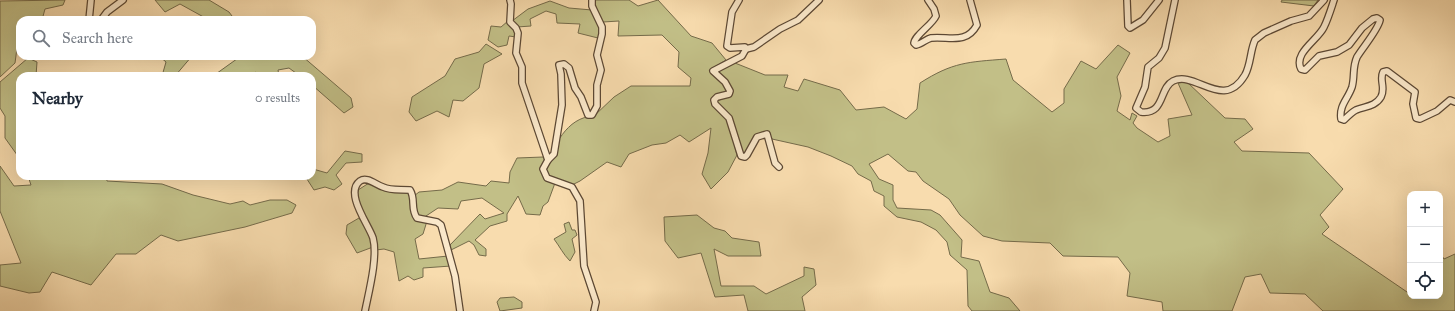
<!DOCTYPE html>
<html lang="en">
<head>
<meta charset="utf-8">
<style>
	:root { --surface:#fff; --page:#f2f2f3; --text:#1f2937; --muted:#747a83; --line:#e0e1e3 }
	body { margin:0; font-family:"IM FELL Great Primer",serif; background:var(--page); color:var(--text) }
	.controls { position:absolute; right:12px; bottom:12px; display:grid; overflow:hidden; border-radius:8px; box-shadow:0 4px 16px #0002 }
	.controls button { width:36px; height:36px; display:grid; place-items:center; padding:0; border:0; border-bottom:1px solid var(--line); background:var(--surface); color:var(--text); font:20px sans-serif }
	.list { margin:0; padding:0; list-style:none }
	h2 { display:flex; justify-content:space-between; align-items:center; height:52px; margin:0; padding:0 16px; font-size:17px }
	h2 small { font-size:13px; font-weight:400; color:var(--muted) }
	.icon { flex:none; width:22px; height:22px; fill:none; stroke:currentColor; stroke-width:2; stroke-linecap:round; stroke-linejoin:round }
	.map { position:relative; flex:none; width:1455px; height:311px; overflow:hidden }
	.search { position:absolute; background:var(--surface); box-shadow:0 4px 16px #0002; left:16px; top:16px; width:300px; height:44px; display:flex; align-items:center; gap:10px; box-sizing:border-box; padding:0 14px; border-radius:12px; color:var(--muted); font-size:15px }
	.panel { position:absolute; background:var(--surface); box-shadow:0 4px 16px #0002; left:16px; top:72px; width:300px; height:108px; border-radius:12px }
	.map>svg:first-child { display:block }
	.green { fill:#c2bf87; stroke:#756b4a }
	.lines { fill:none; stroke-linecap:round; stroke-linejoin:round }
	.minor-casing { stroke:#5c4834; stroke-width:8 }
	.minor { stroke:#fae8ca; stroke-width:5.5 }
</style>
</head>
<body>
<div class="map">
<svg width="1455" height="311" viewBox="0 0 1455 311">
	<rect width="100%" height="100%" fill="#f8dcae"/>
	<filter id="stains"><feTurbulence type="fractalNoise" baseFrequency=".005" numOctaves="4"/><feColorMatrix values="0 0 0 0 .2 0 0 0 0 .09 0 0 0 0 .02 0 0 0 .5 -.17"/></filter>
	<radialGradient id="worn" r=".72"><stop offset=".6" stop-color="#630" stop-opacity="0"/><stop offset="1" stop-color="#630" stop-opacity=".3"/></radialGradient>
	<!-- green -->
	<g class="green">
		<path d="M65,0L63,5L45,9L42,20H20V46L17,48L15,63L0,77V1Z"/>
		<path d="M155,0H209L229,12L235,20H209L180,4L165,12Z"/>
		<path d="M595,0H629L638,6L658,0L691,36L712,43L726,60L711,69V72L727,88V93L713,103L716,109L728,119L737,155L728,172L711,189L702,174L708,153L711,128L689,142L680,135L666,143L652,145L629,154L621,167L607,162L580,181L572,185L548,177L544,169C554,147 566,117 594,116L614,97L631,86H690L691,78L678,67L679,52L662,35L618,36L619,21L603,22L596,9Z"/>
		<path d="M1282,0H1318L1314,6L1281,2Z"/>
		<path d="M550,1L569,8L592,10L601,29L598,38L578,33L580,24L557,23L556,14L546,11L530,19L531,26L517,27L512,21L528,9Z"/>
		<path d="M508,21L515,30L516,37L509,36L507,45L498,47L488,40L491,26L501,27Z"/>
		<path d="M486,44L502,54L484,64L479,88L463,101L453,100L449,117L437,111L416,121L409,112L412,97L445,76L455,59L479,52Z"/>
		<path d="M1118,45L1130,53L1117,77L1121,96L1117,111L1130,120L1132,113L1137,116L1133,123L1137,128L1158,142L1170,136L1168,119L1192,115L1178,83L1187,82L1225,118L1245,119L1253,129L1234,142L1242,151L1309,153L1343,189L1320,215L1329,227L1322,234L1410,294V296H1440V253L1444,259L1455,254V311H1323L1305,294L1270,293L1261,274L1245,277L1232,311H1163L1162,302L1127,296L1130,273L1118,257L1063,256L1050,243L1002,241L983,236L960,215L949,199L923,181L916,172L908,171L888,154L869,164L879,179L893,185V200L897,208L931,210L940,215L962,240L961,257L979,261L990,292L1009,298L1020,311H972L968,306L967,270L950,255L947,242L936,230L921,222L897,217L884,206V196L874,191L871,181L858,174L852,166L831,156L808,147L772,139L768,133L762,132L754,136L748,151L744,154L741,152L730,116L718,105L717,101L732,95C734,86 723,79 717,72L735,63L765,75H788L784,87L798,91L804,79L840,90L856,110L884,107L906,119L917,109L920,83C953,62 968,62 1006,59L1013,80L1052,112L1064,103V89L1081,61L1096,69Z"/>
		<path d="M159,56H192L175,76H162L166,62Z"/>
		<path d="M241,56H266L273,58L302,56L351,98L353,107L344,113L312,85V76H300L289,68L278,70L279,76H259L256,72L250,76H213Z"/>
		<path d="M28,58L37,62L36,76H20V159L5,138V116L0,108V82Z"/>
		<path d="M345,151L362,154V162L346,163L336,175L342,184L334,190L325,187L314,190L305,176H312L313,169L327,173Z"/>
		<path d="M543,157L545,160L542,171L555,183L548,202L543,206L540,215L526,214L518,196L507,214V221L490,226L475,240L486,249V256L479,255L474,245L469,241L451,250L450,245L480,214L485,219L504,213L482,198L461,201L458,209L438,208L423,218C413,214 414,206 414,196L419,192L442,190L458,182L486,186L491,181L509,183L510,172L517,158Z"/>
		<path d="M0,166L14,186L31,185L28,176H106L107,181L162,184L193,195L230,204L243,201L250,205L270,200H287L296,205L292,213L245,227L178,241L161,235L136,254H116L91,285L52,272L40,292L29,293L0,286V265L21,263L0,211Z"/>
		<path d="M369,183L409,192L411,196L412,213L427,221L423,234L415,239L419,259L448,256L451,266L423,268V277L414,280L408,276L399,281L394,252L384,249L376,250L357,196L358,190Z"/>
		<path d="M697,215L714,228L725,231L732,238L759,242L761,256H728L714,249L721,286H754L766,294L804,276V267L814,269L816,285L802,297L805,311H748L744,295L715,297L701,253L678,258L665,241L664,217Z"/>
		<path d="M359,218L367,229L373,247L357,253L346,234L347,225Z"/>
		<path d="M569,222L572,230H575L577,235L572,239L575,252L570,261C563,254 560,247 554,239L566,232L564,224Z"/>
		<path d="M514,297L522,302V308L500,311L497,302L500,298Z"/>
	</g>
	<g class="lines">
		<!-- minor casing -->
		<g class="minor-casing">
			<g id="minor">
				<path d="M510,0L511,4L510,22L516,28L518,33L516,53L522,67V83L548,160L554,154L562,105L561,74L559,65L564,64L569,68L575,88L581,97L588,115H592L597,106V85L601,70L597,55L602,34V27L592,6V0"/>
				<path d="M739,0L732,12L727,46L730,48L745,47L746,49L742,56L713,71L725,82L730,91L729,94L717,97L714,100L715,104L729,118L741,156L745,157L747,155L757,137L767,134L775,163L779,167"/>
				<path d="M928,0L934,9L936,16C932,25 915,35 914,43L916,45C922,44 926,39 931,38C949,36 966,45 977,25L970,0"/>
				<path d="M1127,0L1128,26L1130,28L1143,20L1159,0"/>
				<path d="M1175,0L1165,48L1159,58L1148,67L1145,87L1136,108L1141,112C1165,115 1159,88 1173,81C1196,70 1223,112 1245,75C1251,64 1250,51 1255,40L1264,33L1291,21L1309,16L1324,0"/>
				<path d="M1334,0C1331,9 1328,19 1324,27C1318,40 1293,53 1301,69L1305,70L1319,56L1337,52L1349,45L1362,28L1373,19L1377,18L1380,20C1378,30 1363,47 1357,57C1352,68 1355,76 1352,87C1348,99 1339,105 1341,119L1344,120C1348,116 1352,112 1356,110C1365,106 1375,107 1381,97C1386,88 1379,80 1383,72L1387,71L1415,92L1413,104L1416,118L1420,119L1437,111L1450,100L1455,102"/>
				<path d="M89,20L91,0"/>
				<path d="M101,20L107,12L123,0"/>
				<path d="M746,49L754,47L780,29L798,20L819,0"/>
				<path d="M548,160L543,169L547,178L572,187L580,201L584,266L596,302L594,311"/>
				<path d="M365,311C369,291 378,257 373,238C369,225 344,193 360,181C367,176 376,185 383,187C391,191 401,189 410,190C416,199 410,209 417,218L437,222L441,225L455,276L460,311"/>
			</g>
		</g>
		<!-- minor -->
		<use href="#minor" class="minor"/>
	</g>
	<rect width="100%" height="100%" filter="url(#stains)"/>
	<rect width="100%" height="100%" fill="url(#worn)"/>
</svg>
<div class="controls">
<button>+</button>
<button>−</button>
<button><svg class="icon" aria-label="locate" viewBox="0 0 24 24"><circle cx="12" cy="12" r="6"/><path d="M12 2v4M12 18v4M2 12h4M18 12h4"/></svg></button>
</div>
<div class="search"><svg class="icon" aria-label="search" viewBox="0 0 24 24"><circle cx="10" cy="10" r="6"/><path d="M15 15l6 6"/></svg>Search here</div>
<section class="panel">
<h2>Nearby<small>0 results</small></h2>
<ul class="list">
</ul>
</section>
</div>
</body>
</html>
